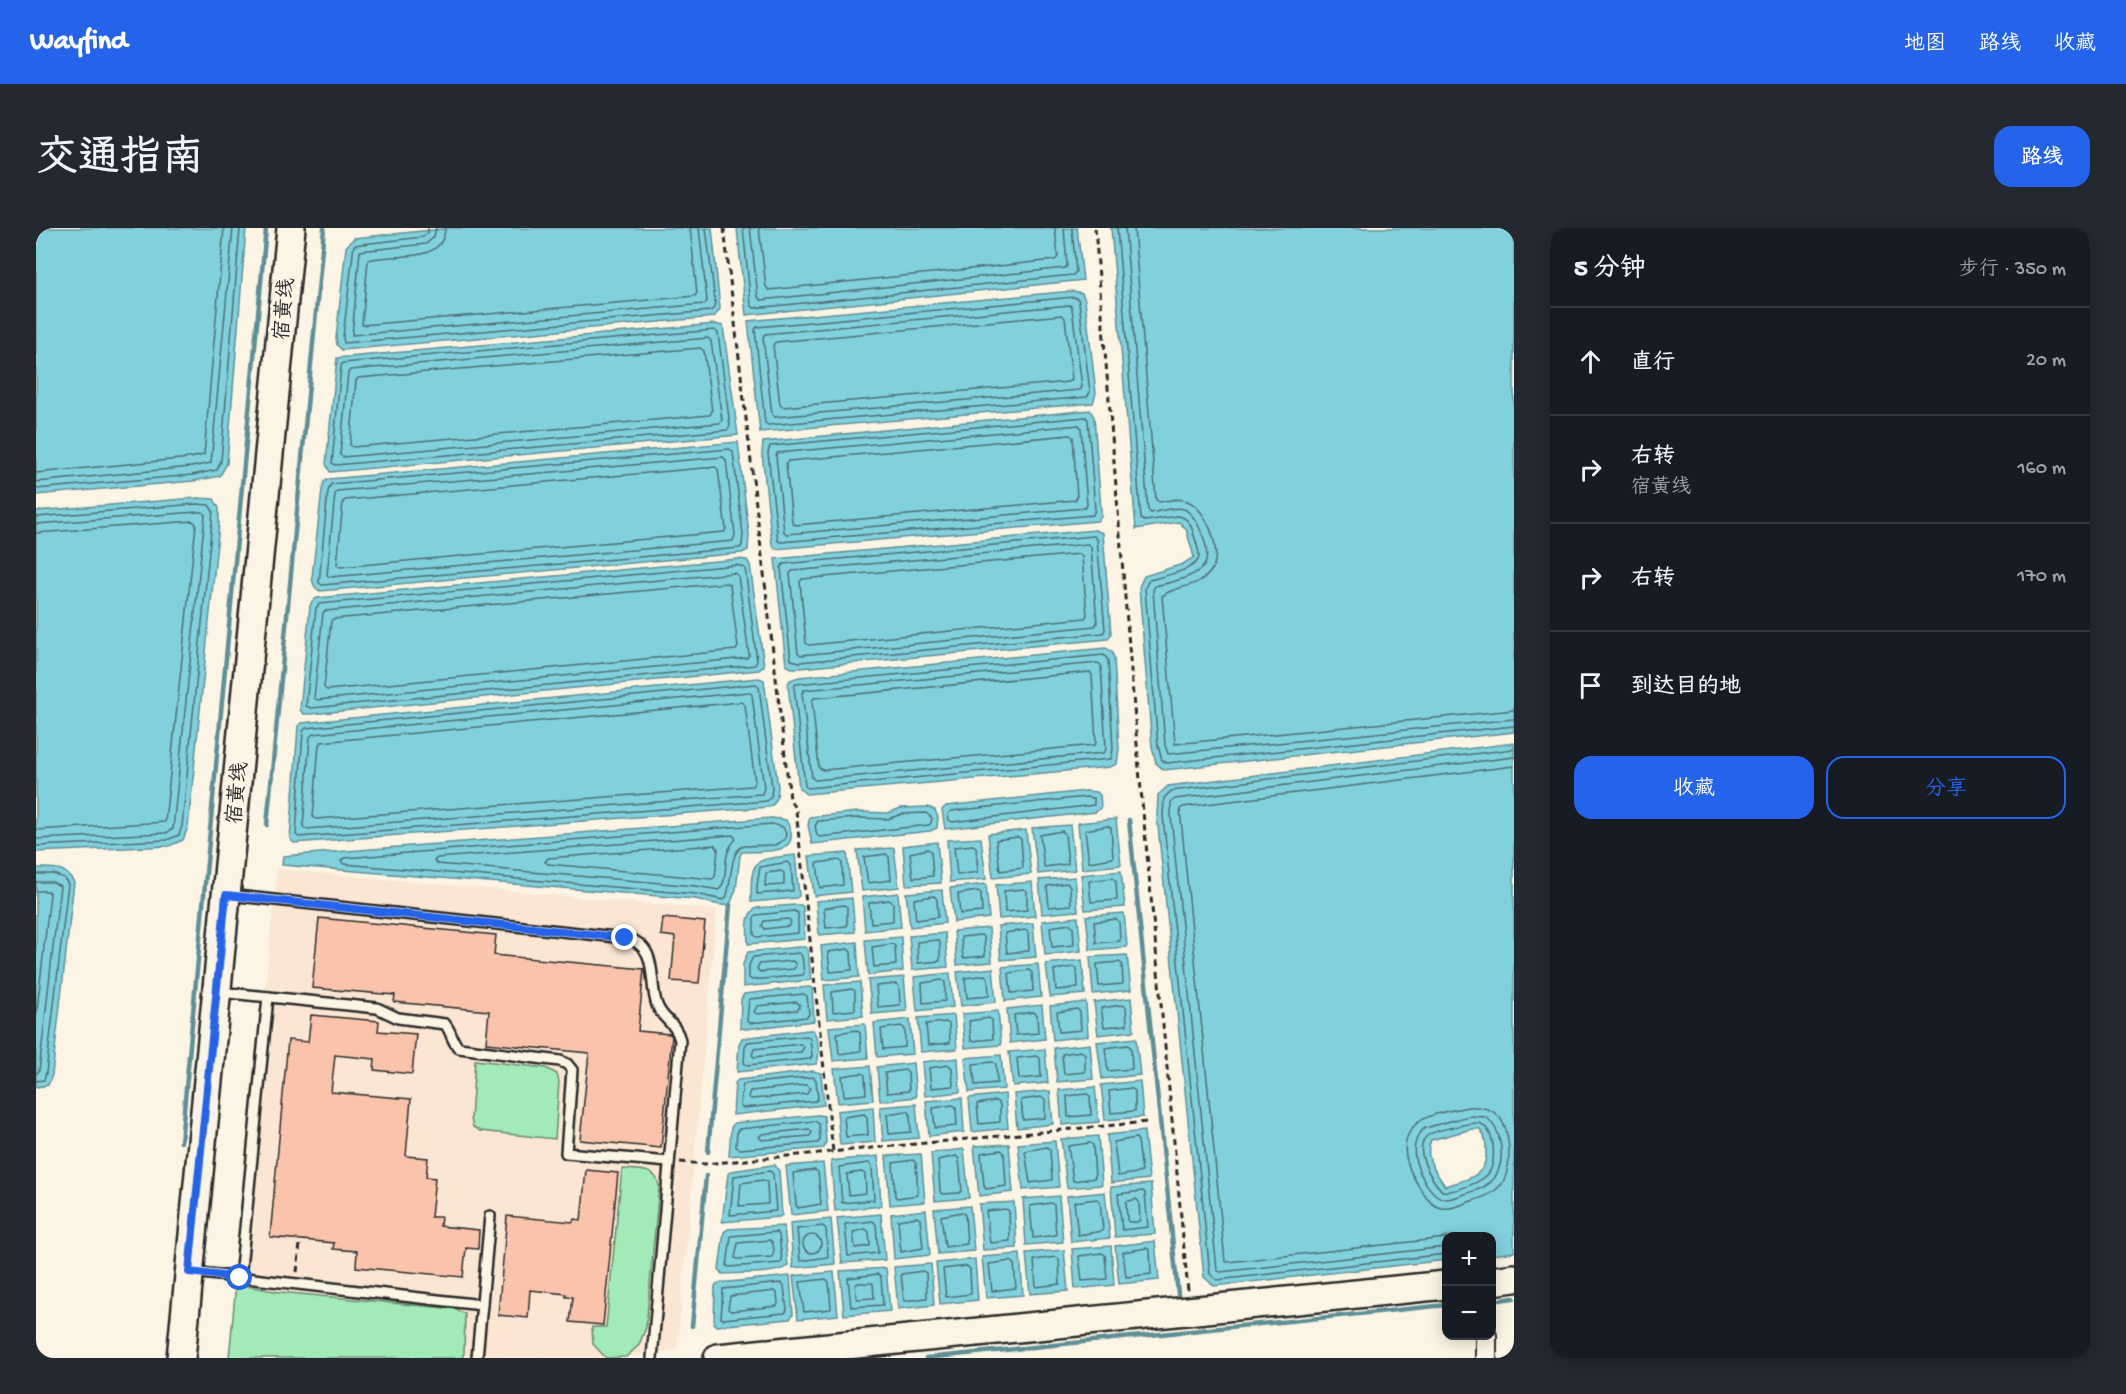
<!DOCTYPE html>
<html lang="zh">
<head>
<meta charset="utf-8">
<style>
	:root { --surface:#171b24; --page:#242831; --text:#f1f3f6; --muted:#9ea1a6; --line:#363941; --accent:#2563eb }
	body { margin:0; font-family:"Gochi Hand","LXGW WenKai TC",sans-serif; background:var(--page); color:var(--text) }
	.controls { position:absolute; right:18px; bottom:18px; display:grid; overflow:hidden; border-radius:12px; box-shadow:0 3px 15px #0003 }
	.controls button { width:54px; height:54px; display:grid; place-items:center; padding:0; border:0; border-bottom:2px solid var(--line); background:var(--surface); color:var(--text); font:30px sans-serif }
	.stop { position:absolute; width:18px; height:18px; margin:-14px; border:4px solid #2563eb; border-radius:50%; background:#fff }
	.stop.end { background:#2563eb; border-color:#fff; box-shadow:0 2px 6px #0008 }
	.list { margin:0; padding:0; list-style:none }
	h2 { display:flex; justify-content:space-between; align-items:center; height:78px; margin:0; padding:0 24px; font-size:26px }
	h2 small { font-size:20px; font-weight:400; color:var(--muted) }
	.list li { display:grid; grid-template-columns:39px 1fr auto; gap:18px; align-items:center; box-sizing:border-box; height:108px; padding:0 24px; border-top:2px solid var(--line) }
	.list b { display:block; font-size:22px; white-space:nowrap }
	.list p { margin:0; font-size:20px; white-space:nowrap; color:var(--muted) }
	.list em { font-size:20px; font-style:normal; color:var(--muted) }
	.actions { display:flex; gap:12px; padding:18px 24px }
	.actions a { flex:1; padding:14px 0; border:2px solid var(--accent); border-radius:18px; text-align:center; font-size:21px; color:var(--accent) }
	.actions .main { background:var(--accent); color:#fff }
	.icon { flex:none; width:33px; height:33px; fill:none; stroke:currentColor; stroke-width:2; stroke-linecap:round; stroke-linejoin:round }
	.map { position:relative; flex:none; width:1478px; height:1130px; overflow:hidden; border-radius:18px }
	header { display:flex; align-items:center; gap:36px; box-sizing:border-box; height:84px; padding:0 30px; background:var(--accent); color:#fff }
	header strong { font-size:28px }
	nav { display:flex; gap:33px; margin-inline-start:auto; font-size:21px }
	.intro { display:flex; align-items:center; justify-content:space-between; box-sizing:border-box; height:144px; padding:0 36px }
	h1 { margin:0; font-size:42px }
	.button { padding:15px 27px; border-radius:18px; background:var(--accent); color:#fff; font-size:21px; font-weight:700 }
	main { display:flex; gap:36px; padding:0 36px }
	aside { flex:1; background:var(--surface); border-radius:18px; box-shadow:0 3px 15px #0003 }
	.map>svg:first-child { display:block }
	.built { fill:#fbe6d4 }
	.green { fill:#a2eab7; stroke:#668a71; stroke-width:1.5 }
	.water { fill:#81d1dd; stroke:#5f8f96; stroke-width:1.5; fill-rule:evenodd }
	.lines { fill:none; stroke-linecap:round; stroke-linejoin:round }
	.shore { stroke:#4d6d72; stroke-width:1.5 }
	.stream { stroke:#5f8f96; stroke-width:4.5 }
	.building { fill:#fac4ac; stroke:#2b2b2b; stroke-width:1.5 }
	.lane-casing { stroke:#2b2b2b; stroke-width:14 }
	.street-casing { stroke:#2b2b2b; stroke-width:24 }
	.secondary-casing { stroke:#2b2b2b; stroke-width:32 }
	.path { stroke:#2b2b2b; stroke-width:3; stroke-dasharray:6 4.5; stroke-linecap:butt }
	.lane { stroke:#fcf5e5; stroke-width:9 }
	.street { stroke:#fcf5e5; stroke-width:20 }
	.secondary { stroke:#fcf5e5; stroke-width:27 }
	.route { stroke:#2563eb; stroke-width:8 }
	.labels { text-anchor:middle; stroke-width:6; stroke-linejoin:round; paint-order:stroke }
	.street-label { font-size:21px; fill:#2b2b2b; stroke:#fcf5e5 }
</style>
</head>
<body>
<header>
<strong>Wayfind</strong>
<nav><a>地图</a><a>路线</a><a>收藏</a></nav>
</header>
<div class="intro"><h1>交通指南</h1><a class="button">路线</a></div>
<main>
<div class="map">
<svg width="1478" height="1130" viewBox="0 0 1478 1130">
	<rect width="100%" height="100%" fill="#fcf5e5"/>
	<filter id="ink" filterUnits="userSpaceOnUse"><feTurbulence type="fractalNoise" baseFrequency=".0167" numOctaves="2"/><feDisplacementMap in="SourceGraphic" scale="12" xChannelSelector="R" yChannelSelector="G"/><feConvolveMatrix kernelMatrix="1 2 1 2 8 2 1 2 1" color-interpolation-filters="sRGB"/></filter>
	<g filter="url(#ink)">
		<!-- built -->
		<path class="built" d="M241,641L681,682L641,1122L576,1130H193Z"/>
		<!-- green -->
		<g class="green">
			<path d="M439,832L510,840L521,846L523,854L519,911L444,903L437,899L435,891Z"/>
			<path d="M586,941C600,942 623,940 623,959L610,1099L603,1117L590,1129L570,1130L557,1116L556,1099H570Z"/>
			<path d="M200,1056L244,1064L419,1081L429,1086L428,1125L426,1130H193Z"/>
		</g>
		<!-- water -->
		<g class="water">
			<path d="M0,0H210L191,235L184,248L157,253L0,267Z"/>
			<path d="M416,0H676L684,81L678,89L306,122L301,117L300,110L310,19L318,10Z"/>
			<path d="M701,0H1041L1047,52L710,87Z"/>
			<path d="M1075,0H1478V504L1128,542L1120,535L1116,519L1103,359L1108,348L1147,336L1158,329L1150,301L1143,294L1100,301Z"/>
			<path d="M1037,63L1046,65L1049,72L1060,165L1057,175L724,204L712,93Z"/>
			<path d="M679,96L687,98L702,207L294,244L290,236L301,130Z"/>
			<path d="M1054,182L1058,189L1065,282V289L1061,293L739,321L736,316L726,225L727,214Z"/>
			<path d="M702,214L713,306L712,322L706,325L284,363C278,360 277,356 276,349L286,262L288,254L293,251Z"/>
			<path d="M161,270L178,271L183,280V296L152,599L147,612L133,618L0,624V283Z"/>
			<path d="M1059,302L1067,305L1075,406L1072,411L764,440H756L750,437L739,331Z"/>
			<path d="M702,331L711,332L714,337L728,438L723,442L275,486H268L264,482L274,378L276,373L281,370Z"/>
			<path d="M1070,420L1076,424L1078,430L1083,521L1081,536L1074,539L770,566L763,560L752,456L754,452L763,449Z"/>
			<path d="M723,450L728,452L742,559C741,569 742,574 733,579L258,615L254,611L262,498L265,495Z"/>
			<path d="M1478,515V1024L1456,1027V1008H1410V1032L1178,1058L1168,1049L1121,588L1122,567L1132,558ZM1436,901H1444C1450,909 1450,915 1450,925C1451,949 1429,952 1409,958C1400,944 1387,929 1395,912Z"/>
			<path d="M1050,563L1061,564L1064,567L1065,579L1060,584L909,601L906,582L910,578Z"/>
			<path d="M892,579L899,582L902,589L901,600L894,603L776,616L772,597L774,589L822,584L852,585L865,580Z"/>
			<path d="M736,590L750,592C770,628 728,623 706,624L704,628L700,661L694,677C683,679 671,673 659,671L246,637L247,628Z"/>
			<path d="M1080,591L1085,637L1046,641L1042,595Z"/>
			<path d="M1034,597L1039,642L1002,646L996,600Z"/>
			<path d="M990,602L995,646L957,650L952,606Z"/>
			<path d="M945,610L950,651L914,654L911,612Z"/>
			<path d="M901,614L905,655L870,657L867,618Z"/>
			<path d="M858,620L863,659L826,663L821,622Z"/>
			<path d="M811,625L815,664L778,668L773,628Z"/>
			<path d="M759,627L763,668L760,670L715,674C715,629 717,632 759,627Z"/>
			<path d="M0,640C18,640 28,638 38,654L16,847L12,857L0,859Z"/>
			<path d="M1085,643L1089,679L1049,682L1045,647Z"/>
			<path d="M1039,649L1042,683L1006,686L1003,652Z"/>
			<path d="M996,654L999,688L963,691L960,657Z"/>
			<path d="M950,656L953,690L918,694L914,660Z"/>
			<path d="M906,662L909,695L874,699L870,665Z"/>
			<path d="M862,665L865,699L829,703L826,669Z"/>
			<path d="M816,670L819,704L783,707L780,673Z"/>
			<path d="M759,677H765L767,679L769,711L712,716C712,703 708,686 721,680Z"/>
			<path d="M1088,685L1091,719L1054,722L1050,688Z"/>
			<path d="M1042,689L1045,723L1009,727L1006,693Z"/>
			<path d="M997,695L1000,729L965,732L962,698Z"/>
			<path d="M953,700L956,734L921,737L918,703Z"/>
			<path d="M909,705L912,739L876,742L873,708Z"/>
			<path d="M865,709L867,743L832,747L829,712Z"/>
			<path d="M821,714L823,749L788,752L785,718Z"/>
			<path d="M763,719H769L772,722L775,752L707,759V736L712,724Z"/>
			<path d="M1091,727L1095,762L1057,766L1054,729Z"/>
			<path d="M1046,732L1049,766L1014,769L1010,736Z"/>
			<path d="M1002,736L1005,769L969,773L966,739Z"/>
			<path d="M957,740L960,774L925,778L921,744Z"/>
			<path d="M914,745L917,779L881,783L878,749Z"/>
			<path d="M868,749L871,783L836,786L832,752Z"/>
			<path d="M824,754L827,788L791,791L788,757Z"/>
			<path d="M773,759L776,760L778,793L710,801L704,800L705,771L708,766Z"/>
			<path d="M1095,770L1098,803L1062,807L1058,774Z"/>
			<path d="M1050,774L1052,808L1017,812L1014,778Z"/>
			<path d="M1006,777L1009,811L974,815L971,781Z"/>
			<path d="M962,783L965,817L929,820L926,786Z"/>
			<path d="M918,787L921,821L885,824L882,790Z"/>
			<path d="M874,791L877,826L841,829L838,795Z"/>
			<path d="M829,796L832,830L797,833L793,799Z"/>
			<path d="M773,802H777C782,810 785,829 780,836L701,844L703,816L706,810Z"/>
			<path d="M1100,810L1104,847L1066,851L1061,814Z"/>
			<path d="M1054,816L1057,851L1021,854L1018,820Z"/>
			<path d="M1009,821L1012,855L977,858L973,824Z"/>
			<path d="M965,827L968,861L933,864L929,830Z"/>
			<path d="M922,830L924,864L889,868L886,834Z"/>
			<path d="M877,835L880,869L844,873L841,839Z"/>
			<path d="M834,838L837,872L802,875L798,841Z"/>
			<path d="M777,843L785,845L788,877L697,887L699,855L702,852Z"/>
			<path d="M1104,853L1107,889L1069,892L1065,857Z"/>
			<path d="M1059,859L1063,894L1026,897L1023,862Z"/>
			<path d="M1014,863L1017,896L981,900L978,866Z"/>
			<path d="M969,866L972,900L936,904L933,870Z"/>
			<path d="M926,870L928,904L893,908L890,873Z"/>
			<path d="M880,876L883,910L847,913L844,879Z"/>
			<path d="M837,879L839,914L804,917L801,883Z"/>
			<path d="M782,887L788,888L790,914L788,920L693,928L695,900L698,895Z"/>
			<path d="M1108,903L1113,951L1075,955L1071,907Z"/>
			<path d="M1062,908L1066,957L1031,960L1025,911Z"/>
			<path d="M1019,913L1023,959L987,962L982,916Z"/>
			<path d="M973,916L977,964L943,968L938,918Z"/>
			<path d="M928,921L933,970L899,973L895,925Z"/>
			<path d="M885,926L889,974L854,977L850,928Z"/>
			<path d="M842,928L845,978L799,983L795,933Z"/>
			<path d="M787,935L792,983L755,987L750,938Z"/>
			<path d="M736,937H739L743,943L746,987L743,989L686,994L692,946L695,943Z"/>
			<path d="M1115,956L1119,1006L1079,1009L1075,959Z"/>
			<path d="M1069,964L1074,1010L1035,1014L1031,968Z"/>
			<path d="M1023,968L1027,1014L990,1017L987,971Z"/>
			<path d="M978,974L981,1020L947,1022L943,976Z"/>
			<path d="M934,978L938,1023L902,1026L898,981Z"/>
			<path d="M890,982L894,1027L858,1031L855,986Z"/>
			<path d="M845,986L849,1032L806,1035L801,990Z"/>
			<path d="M795,991L799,1036L757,1040L754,995Z"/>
			<path d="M748,998L752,1038C739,1047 703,1045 686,1046L683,1042L688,1004L692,1001Z"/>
			<path d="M1119,1013L1123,1052L1083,1056L1079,1018Z"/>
			<path d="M1075,1018L1078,1057L1039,1061L1036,1021Z"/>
			<path d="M1028,1022L1032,1063L994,1066L990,1025Z"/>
			<path d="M984,1026L987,1067L950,1070L946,1029Z"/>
			<path d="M939,1031L942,1072L904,1076L900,1035Z"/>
			<path d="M895,1036L898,1077L862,1081L858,1039Z"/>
			<path d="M850,1040L854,1083L808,1087L804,1043Z"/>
			<path d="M798,1044L802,1087L762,1091L757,1048Z"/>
			<path d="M754,1048L757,1086L754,1091L681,1098L678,1096L679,1058L683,1055Z"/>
		</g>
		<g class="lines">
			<!-- shore -->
			<g class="shore">
				<path d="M392,0V5L387,9L318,17L307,109L308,115L675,83L678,80L679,73L670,0"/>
				<path d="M400,0L398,9L390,16L324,23L316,107L669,76L671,73L663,0"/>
				<path d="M409,0C408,37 356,25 332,32L326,97L659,68L661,65L654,0"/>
				<path d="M707,0L715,77L718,80L1037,47L1040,44L1036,0"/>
				<path d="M714,0L722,69L725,72L1029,40L1031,38L1028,0"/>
				<path d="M723,0L730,59L733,62L1019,32L1022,29L1019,0"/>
				<path d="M1081,0L1105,291L1109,293L1142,288C1150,289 1155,296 1157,304C1159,311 1163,321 1163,328C1163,342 1124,349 1113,352L1109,360L1122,518L1126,532L1131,535L1478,498"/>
				<path d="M1089,0L1112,282L1115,285C1125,283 1139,278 1148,281C1162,287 1178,327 1167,339C1155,351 1135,354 1119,358L1117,362L1129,517L1132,526L1478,491"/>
				<path d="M1098,0L1120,272L1123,274C1132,273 1142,269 1151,273C1171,280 1188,325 1175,343C1163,360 1140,357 1126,368L1139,516L1478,482"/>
				<path d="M1038,69L1042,71L1043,74L1054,164L1051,169L732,197L729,195L719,102L721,99Z"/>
				<path d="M1034,77L1036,80L1046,159L1044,162L739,189L736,187L727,109L729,106Z"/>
				<path d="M1026,87L1029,90L1036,151L1033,154L747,179L744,177L737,117L740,114Z"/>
				<path d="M678,102L682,105L694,198L692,202L299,237L296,235L305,138L307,135Z"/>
				<path d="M672,110L675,113L686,192L684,195L307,229L304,227L312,145L314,142Z"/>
				<path d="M664,120L668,123L676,183L674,187L317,219L314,217L320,153L322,150Z"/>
				<path d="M1050,189L1052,192L1059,281L1057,287L745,314L742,313L732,225L734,218Z"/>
				<path d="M1043,197L1045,200L1051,277L1049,280L751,306L748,304L740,228L741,225Z"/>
				<path d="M1034,207L1037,209L1041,269L1039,272L759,297L756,294L750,236L752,233Z"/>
				<path d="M694,221L697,224L707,306L706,317L704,320L286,357L283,355L292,263L295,256Z"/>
				<path d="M687,229L690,232L699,307L697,313L294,349L291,347L299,266L301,263Z"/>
				<path d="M679,239L682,241L690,301L688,304L304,339L301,337L307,274L309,272Z"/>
				<path d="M0,245L154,230L168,227L188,0"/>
				<path d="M0,254L155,239L175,235L197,0"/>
				<path d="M0,261L156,247L181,242L185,233L204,0"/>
				<path d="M0,289L161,276L173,277L177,283L146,598L143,607L131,612L0,618"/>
				<path d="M0,296L161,284H167L169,287L137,601L130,605L0,611"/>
				<path d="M0,305L157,293L160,296L129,594L0,602"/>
				<path d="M1058,308L1061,311L1069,402L1067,405L764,434L755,432L745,340L747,336Z"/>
				<path d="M1052,316L1055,319L1061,395L1059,398L765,427L762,425L754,346L756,343Z"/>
				<path d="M1044,326L1046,329L1051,387L1049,390L773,417L770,415L764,354L766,351Z"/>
				<path d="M701,337L709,340L721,433L719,437L275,480L270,478L280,380L283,376Z"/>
				<path d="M699,345L702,348L713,427L711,430L281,472L278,470L287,385L289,383Z"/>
				<path d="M691,355L694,357L702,419L700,422L291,462L288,460L295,393L297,391Z"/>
				<path d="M1068,427L1072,432L1077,521L1075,531L772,560L769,558L758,459L760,456Z"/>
				<path d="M1062,435L1065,437L1070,521L1068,525L779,552L776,550L766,465L768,462Z"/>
				<path d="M1054,444L1056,447L1060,514L1059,517L787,542L783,540L776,473L778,470Z"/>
				<path d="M720,456L723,459L736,559L735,569L731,573L263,609L260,607L267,503L270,500Z"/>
				<path d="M713,464L716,467L728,560L726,566L270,601L267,599L274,509L277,506Z"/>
				<path d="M705,474L709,477L719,554L716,558L280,591L277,589L283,517L285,514Z"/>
				<path d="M1050,569L1058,570V577L916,594L913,592L912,586L915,583Z"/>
				<path d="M890,585L896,590L895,595L893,597L783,609L781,607L779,598L782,593L821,590L852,591L866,586Z"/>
				<path d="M736,596L747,599L750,606L749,611L739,617L707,618C693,624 696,656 690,670L687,672L660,666L308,636L305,633L308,630Z"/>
				<path d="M1072,598L1075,600L1077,630L1053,634L1049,602Z"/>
				<path d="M1026,603L1029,606L1032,636L1008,639L1004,607Z"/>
				<path d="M697,607L700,611C683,628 695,649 683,662L660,658L401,636L398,633L401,630Z"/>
				<path d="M982,609L985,611L987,640L964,643L960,612Z"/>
				<path d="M679,617L682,621L679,649L676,651L512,636L509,634L512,630Z"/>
				<path d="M937,617L940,619L942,644L921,647L918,619Z"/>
				<path d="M892,621L895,623L897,648L877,650L874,625Z"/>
				<path d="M850,626L853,629L855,652L832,655L828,629Z"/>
				<path d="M803,632L806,634L807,657L784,660L781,635Z"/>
				<path d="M752,634L755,637L757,663L721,666V658L724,639Z"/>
				<path d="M745,643L748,645V657L729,658L730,645Z"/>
				<path d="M0,646H17L28,650L32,656L10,845L8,852L0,853"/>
				<path d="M1077,650L1080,653L1081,672L1055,674L1053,653Z"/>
				<path d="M0,654H16L24,658L3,843L0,846"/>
				<path d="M1031,655L1034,658L1035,677L1013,679L1011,658Z"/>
				<path d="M988,661L991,663V682L969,684L968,663Z"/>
				<path d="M0,663H12L14,666L0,791"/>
				<path d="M942,663L945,665L946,684L924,686L922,666Z"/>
				<path d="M898,668L901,671L902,689L880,692L878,671Z"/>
				<path d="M853,672L857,675V693L835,695L833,675Z"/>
				<path d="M808,677L811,679V698L790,700L788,680Z"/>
				<path d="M758,683L762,685V705L721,709L718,707V690L720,687Z"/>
				<path d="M752,691L755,693L753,698L729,701L726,698L728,693Z"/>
				<path d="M1080,691L1083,694L1084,713L1060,715L1058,694Z"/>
				<path d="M1034,696L1037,699L1038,717L1016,719L1014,699Z"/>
				<path d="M989,702L992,704L993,723L971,725L969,705Z"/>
				<path d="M945,707L948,709L949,728L927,730L925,709Z"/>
				<path d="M901,712L904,714V733L882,735L881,714Z"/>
				<path d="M856,716L859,718L860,737L838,739L836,719Z"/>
				<path d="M812,721L815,724L816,742L794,744L792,724Z"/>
				<path d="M763,725L766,728L768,745L767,747L716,752L713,750V737L717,729Z"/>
				<path d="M757,733L760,737L758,741L724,744L721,741L723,736Z"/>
				<path d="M1083,734L1086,736L1087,756L1063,758L1061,736Z"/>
				<path d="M1038,739L1041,741L1042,760L1020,762L1018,742Z"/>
				<path d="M993,742L996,745L997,763L975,765L973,745Z"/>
				<path d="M949,747L952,750L953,768L931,770L929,750Z"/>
				<path d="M906,752L909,754V773L887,775L886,755Z"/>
				<path d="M860,756L863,758L864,777L842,779L840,758Z"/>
				<path d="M816,761L819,763V782L797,784L796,764Z"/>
				<path d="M768,766L771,768L773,786L771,789L714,795L711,793L713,771Z"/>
				<path d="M761,774L764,777L762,782L721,786L718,784L721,778Z"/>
				<path d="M1087,777L1090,779L1091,797L1068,799L1065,780Z"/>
				<path d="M1041,781L1044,784L1045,802L1023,804L1021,784Z"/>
				<path d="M998,784L1001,787L1002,805L980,807L978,787Z"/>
				<path d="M953,790L956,792L957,811L935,813L933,793Z"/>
				<path d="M910,794L913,796L914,815L892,817L890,796Z"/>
				<path d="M865,798L869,801V819L847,821L845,801Z"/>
				<path d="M821,802L824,805L825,823L803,826L801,805Z"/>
				<path d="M771,808L774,811L776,828L774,831L711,837L708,835L709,818L712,814Z"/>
				<path d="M764,816L768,819L765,824L718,829L716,827L718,821Z"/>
				<path d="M1092,817L1095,820L1096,841L1072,843L1069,820Z"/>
				<path d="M1045,823L1049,826V844L1028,846L1026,826Z"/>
				<path d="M1001,828L1004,830L1005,849L983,851L981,830Z"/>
				<path d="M957,834L960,836L961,855L939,857L937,836Z"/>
				<path d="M913,837L916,840L917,858L895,860L893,840Z"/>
				<path d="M869,842L872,845L873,863L851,865L849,845Z"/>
				<path d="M826,845L829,847L830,866L808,868L806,848Z"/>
				<path d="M777,849L780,852L782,870L780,873L707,880L704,878L707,856Z"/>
				<path d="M770,857L774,860L771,866L715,871L712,869L714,863Z"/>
				<path d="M1095,860L1099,863V883L1075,885L1073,863Z"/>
				<path d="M1051,866L1054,868L1055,887L1032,889L1031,868Z"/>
				<path d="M1005,869L1009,872V890L987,892L985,872Z"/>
				<path d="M960,873L964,876V894L943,896L941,876Z"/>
				<path d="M917,877L920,879L921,898L899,900L897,880Z"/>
				<path d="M1432,879C1463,877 1471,894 1473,921C1473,933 1472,948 1465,957C1456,967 1445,970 1433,974C1425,977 1415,982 1406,980C1396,978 1391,971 1386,963C1373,944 1359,916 1380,896C1390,886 1418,882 1432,879Z"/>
				<path d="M871,883L874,885L875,904L853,906L851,886Z"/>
				<path d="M828,886L831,889L832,907L810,909L808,889Z"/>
				<path d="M1433,888L1450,889C1466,901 1470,932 1459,949C1453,958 1443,962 1432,965C1426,967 1417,971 1410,971C1396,971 1383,945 1380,934C1376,921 1379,908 1389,900Z"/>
				<path d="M779,893L783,896L784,912L782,915L703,921L700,919L701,903L703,901Z"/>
				<path d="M1443,895C1459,901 1460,929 1454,943C1449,954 1417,965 1406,963C1396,952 1375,921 1392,907C1399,902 1434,895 1443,895Z"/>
				<path d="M773,901L776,904L774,908L726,912L723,909L726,906Z"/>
				<path d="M1100,910L1102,913L1106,944L1082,948L1078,914Z"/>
				<path d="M1054,915L1057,917L1059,950L1037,953L1032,918Z"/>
				<path d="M1011,919L1014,922L1016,952L994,955L989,923Z"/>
				<path d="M965,922L968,925L970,958L950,961L948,958L945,925Z"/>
				<path d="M920,928L923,931L926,963L923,965L906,966L904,963L902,932Z"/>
				<path d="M877,932L880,935L882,967L861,970L859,968L857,935Z"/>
				<path d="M833,935L836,938L838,972L806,975L803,939Z"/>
				<path d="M779,942L782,944L785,976L762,980L760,977L757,945Z"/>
				<path d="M734,943L737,946L740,983L694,987L698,948Z"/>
				<path d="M826,944L829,946L830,965L813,967L811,946Z"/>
				<path d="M727,952L731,954L732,976L703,978L705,955Z"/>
				<path d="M1107,963L1109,965L1112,999L1086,1002L1082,966Z"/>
				<path d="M1061,971L1064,973L1067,1003L1042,1007L1038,974Z"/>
				<path d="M1100,971L1103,974L1104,992L1102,994H1093L1091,992L1090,974Z"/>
				<path d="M1015,975L1018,977L1020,1007L997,1010L994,978Z"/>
				<path d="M970,981L973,983L974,1013L954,1015L950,983Z"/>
				<path d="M926,984L929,987L931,1016L909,1019L905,988Z"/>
				<path d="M881,989L884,991L887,1020L865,1024L862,992Z"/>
				<path d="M837,993L840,996L842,1025L812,1028L809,996Z"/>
				<path d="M787,998L790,1001L792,1029L764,1033L761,1001Z"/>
				<path d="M830,1001L833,1004L834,1018L819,1020L817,1004Z"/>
				<path d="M740,1004L743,1007L746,1033L744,1035L693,1039L691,1038L695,1008Z"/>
				<circle cx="776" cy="1016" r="9"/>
				<path d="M1410,1010L1192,1034L1189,1033L1144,581L1147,579L1478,538"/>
				<path d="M734,1012C738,1015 739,1025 736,1029L702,1031L699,1030L702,1015Z"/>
				<path d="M1410,1019L1184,1044L1181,1042L1135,588V574L1139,571L1478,529"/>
				<path d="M1111,1020L1114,1023L1115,1046L1090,1049L1087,1024Z"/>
				<path d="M1066,1025L1069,1027L1071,1051L1046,1053L1043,1028Z"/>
				<path d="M1410,1026L1181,1052L1174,1046L1127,588L1128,570L1135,563L1478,521"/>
				<path d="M1020,1029L1023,1031L1024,1056L1000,1059L998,1032Z"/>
				<path d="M975,1033L978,1035L980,1060L956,1063L953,1036Z"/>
				<path d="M931,1038L934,1041L935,1066L910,1069L907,1041Z"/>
				<path d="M887,1043L890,1045L891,1070L868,1073L865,1046Z"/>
				<path d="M842,1046L845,1049L847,1077L815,1079L812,1050Z"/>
				<path d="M790,1051L793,1054L795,1081L768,1084L764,1054Z"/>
				<path d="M745,1055L748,1058L751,1082L749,1085L687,1091L685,1090L687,1061Z"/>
				<path d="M822,1055H837L838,1070L821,1071L819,1058Z"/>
				<path d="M739,1063L741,1065L742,1076L741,1078L695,1083L692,1081L694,1068Z"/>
			</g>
			<!-- stream -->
			<g class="stream">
				<path d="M1093,592L1142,1066"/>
				<path d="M231,597L288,0"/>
				<path d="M145,914L230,0"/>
				<path d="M672,924L694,677"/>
				<path d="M1463,1072L1478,1070"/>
				<path d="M656,1098L670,948"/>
				<path d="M890,1130L1410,1077"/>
			</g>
		</g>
		<!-- building -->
		<g class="building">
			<path d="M283,690L460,707L458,727L608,741L602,803L634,806L636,808L625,920L544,912L553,825L450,815L453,783L358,774L359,767L276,760Z"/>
			<path d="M627,690L669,694L663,755L635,753L639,709L625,707Z"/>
			<path d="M275,787L343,793L342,803L380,806L376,846L338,842L339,831L299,827L295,864L375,871L370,928L392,930L390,949L399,950L395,989H405L404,998L443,1002L442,1021L430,1020L427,1049L320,1039L321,1023L297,1021L298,1015L234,1009L252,812L272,814Z"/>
			<path d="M550,942L582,945L567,1097L534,1094L537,1069H530V1066L494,1062L492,1090L462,1087L471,988L537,994L538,991L545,992Z"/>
		</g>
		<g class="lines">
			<!-- lane casing -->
			<g class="lane-casing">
				<g id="lane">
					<path d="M192,667L589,710C624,717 612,753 621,777C627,793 639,793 644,812L616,1130"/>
					<path d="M183,764L341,780L362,790L409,796C416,804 415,813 423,820L524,833L531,836L536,842L530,925L633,934"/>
					<path d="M156,1044L446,1077"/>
					<path d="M204,1050L232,769"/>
					<path d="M441,1130L454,988"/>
				</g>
			</g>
			<!-- street casing -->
			<g class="street-casing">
				<path id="street" d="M1450,1130V1108"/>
			</g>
			<!-- secondary casing -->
			<g class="secondary-casing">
				<g id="secondary">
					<path d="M1456,1053L1478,1050"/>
					<path d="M145,1130L255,0"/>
					<path d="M682,1130L1410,1057"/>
				</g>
			</g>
			<!-- path -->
			<g class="path">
				<path d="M688,0L754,571L760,583L797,924"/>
				<path d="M1059,0L1103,541L1152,1063"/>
				<path d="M644,934L668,936L1111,894"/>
				<path d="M261,1044L264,1016"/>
			</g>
			<!-- lane -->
			<use href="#lane" class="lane"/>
			<!-- street -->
			<use href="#street" class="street"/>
			<!-- secondary -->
			<use href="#secondary" class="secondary"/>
		</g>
	</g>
	<g class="lines" filter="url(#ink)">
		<!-- route -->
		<path class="route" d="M204,1050L153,1044L190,667L589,710"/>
	</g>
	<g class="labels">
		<!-- street labels -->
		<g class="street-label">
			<text transform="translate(247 81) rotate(-85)" y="7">宿黄线</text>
			<text transform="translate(200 565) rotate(-84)" y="7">宿黄线</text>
		</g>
	</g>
</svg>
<div class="controls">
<button>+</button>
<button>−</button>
</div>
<div class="stop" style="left:204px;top:1050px"></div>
<div class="stop end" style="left:589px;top:710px"></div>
</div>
<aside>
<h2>5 分钟<small>步行 · 350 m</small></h2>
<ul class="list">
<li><svg class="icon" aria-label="ahead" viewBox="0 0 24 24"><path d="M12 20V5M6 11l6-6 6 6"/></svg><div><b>直行</b></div><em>20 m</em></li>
<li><svg class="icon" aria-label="right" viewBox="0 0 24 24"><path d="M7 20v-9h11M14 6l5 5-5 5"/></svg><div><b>右转</b><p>宿黄线</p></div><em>160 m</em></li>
<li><svg class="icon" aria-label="right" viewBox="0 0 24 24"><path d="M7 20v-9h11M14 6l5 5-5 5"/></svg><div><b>右转</b></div><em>170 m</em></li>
<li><svg class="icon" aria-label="arrive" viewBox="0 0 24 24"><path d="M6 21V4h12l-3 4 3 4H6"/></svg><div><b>到达目的地</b></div></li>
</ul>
<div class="actions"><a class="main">收藏</a><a>分享</a></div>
</aside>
</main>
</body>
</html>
